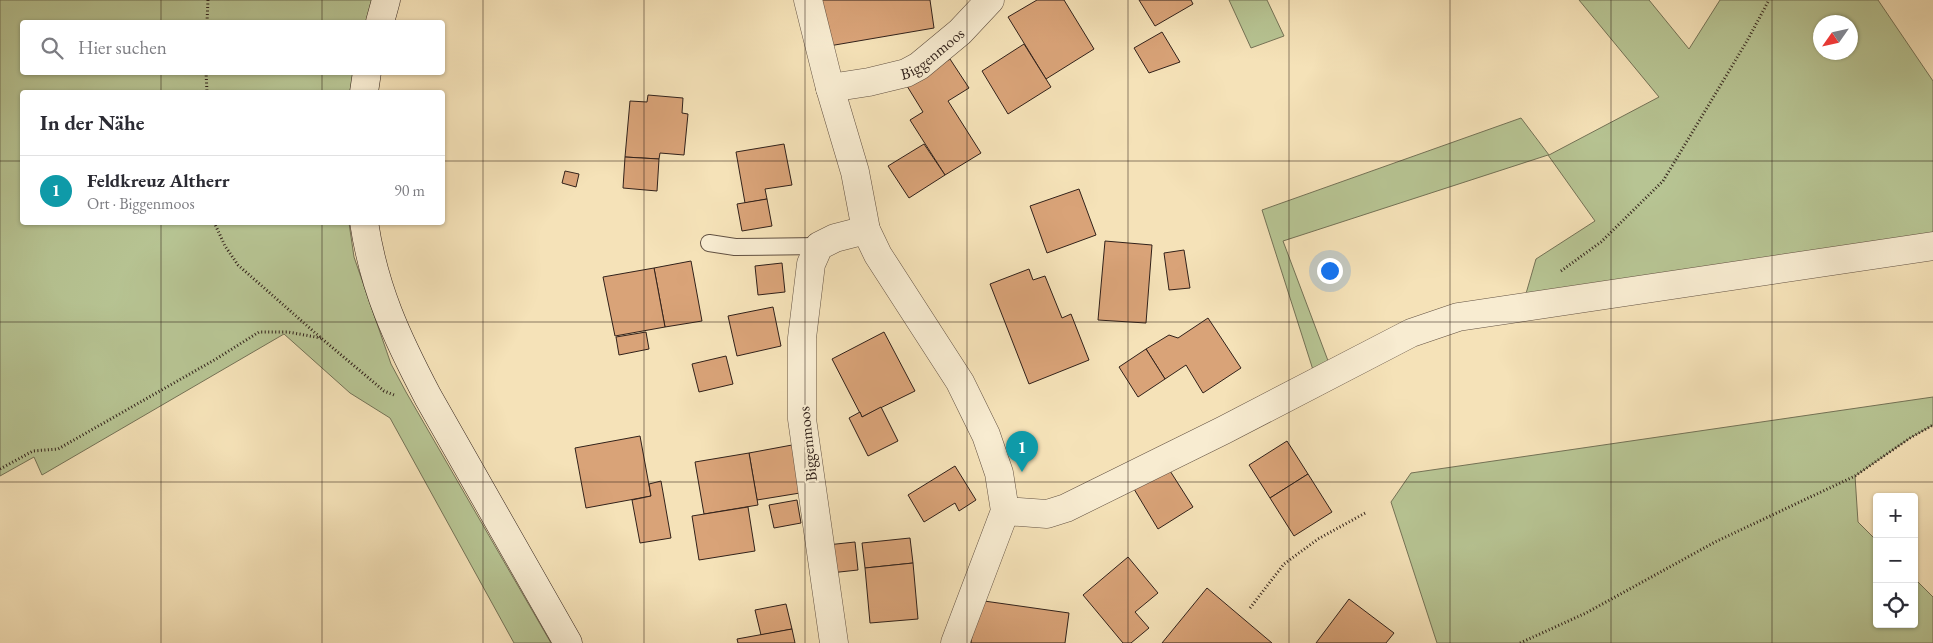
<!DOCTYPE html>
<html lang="de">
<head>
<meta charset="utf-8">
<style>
	:root { --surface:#fff; --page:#f7f7f7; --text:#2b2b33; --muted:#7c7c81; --line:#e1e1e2; --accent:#db2777 }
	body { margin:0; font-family:"EB Garamond",serif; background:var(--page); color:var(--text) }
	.controls { position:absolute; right:15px; bottom:15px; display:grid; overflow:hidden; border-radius:5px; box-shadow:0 1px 4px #0004 }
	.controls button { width:45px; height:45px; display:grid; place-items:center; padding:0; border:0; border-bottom:1px solid var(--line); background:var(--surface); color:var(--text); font:25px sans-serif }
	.compass { position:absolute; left:1813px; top:15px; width:45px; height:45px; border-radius:50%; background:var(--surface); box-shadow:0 1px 4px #0004; rotate:236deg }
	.you { position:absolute; left:1329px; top:270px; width:18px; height:18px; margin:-12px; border:4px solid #fff; border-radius:50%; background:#1a73e8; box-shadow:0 0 0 8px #1a73e833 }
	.badge { display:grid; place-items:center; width:32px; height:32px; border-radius:50%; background:var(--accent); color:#fff; font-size:16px; font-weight:700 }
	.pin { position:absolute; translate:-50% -41px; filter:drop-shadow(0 1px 2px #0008) }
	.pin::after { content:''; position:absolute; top:26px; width:18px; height:15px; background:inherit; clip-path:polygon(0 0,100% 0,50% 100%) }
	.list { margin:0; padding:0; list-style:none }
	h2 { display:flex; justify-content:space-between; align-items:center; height:65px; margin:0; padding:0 20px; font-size:21px }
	h2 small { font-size:16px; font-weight:400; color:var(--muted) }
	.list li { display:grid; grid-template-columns:32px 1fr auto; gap:15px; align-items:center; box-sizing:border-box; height:70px; padding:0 20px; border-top:1px solid var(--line) }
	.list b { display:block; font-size:19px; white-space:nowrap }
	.list p { margin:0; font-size:16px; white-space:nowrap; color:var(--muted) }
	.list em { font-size:16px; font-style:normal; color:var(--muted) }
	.icon { flex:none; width:28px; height:28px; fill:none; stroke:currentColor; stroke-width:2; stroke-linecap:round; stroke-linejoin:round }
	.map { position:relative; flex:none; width:1933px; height:643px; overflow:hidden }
	.search { position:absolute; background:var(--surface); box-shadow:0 1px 4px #0004; left:20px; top:20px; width:425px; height:55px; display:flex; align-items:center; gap:12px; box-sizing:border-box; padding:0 18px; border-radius:5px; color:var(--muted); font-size:19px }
	.panel { position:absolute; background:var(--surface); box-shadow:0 1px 4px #0004; left:20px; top:90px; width:425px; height:135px; border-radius:5px }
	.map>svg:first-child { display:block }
	.green { fill:#b7c493; stroke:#747256; fill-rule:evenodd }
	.building { fill:#d9a378; stroke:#31211a }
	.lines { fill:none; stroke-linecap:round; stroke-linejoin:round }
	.lane-casing { stroke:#625142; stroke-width:18 }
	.street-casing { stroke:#625142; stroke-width:29 }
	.secondary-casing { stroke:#31211a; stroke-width:29 }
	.path { stroke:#31211a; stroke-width:3; stroke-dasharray:1 2.5; stroke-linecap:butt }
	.lane { stroke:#f8ecd1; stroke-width:16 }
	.street { stroke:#f8ecd1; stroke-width:28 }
	.secondary { stroke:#f8ecd1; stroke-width:28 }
	.grid { fill:none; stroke:#31211a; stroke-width:1; stroke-opacity:0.55 }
	.labels { text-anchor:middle; stroke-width:4.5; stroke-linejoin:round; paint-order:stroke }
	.street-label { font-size:16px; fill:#31211a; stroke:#f8ecd1 }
</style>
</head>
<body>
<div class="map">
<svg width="1933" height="643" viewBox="0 0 1933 643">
	<rect width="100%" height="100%" fill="#f5e2b8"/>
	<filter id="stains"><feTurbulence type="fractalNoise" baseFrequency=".004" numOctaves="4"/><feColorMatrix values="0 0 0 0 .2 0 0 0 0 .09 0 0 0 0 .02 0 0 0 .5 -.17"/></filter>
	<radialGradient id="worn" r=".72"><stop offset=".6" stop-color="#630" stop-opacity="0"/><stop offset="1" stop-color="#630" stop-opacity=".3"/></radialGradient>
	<!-- green -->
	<g class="green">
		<path d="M0,0H372L366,22H22V72L354,73L350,92H22V222L349,223L354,257L391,364L406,392L551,643H514L390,418L350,393L284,334L42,475L34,457L0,476Z"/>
		<path d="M1229,0H1267L1284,36L1251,48Z"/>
		<path d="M1579,0H1649L1689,49L1720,0H1878L1933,81V237L1525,297L1536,259L1595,221L1548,155L1283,241L1330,366L1314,373L1262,210L1521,118L1549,155L1659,97ZM1820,22H1850V52H1820Z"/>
		<path d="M1933,397V425L1910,438L1855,476L1858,522L1877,541V624H1914V578L1933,597V643H1437L1391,502L1411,473Z"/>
	</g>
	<!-- building -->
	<g class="building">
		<path d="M821,0H930L934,28L829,46Z"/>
		<path d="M1037,0H1064L1094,49L1046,79L1008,17Z"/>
		<path d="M1139,0H1191L1193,4L1155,26Z"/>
		<path d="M1162,32L1180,62L1149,73L1134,48Z"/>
		<path d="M1024,44L1051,87L1008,114L982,71Z"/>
		<path d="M950,59L969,88L948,101L981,153L945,175L910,120L923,112L907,86Z"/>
		<path d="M648,95L683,98L682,113L688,114L684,155L660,153L659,159L625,157L630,101L647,102Z"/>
		<path d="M784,144L792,185L765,189L767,199L745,203L736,152Z"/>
		<path d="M924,144L945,175L909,198L888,166Z"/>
		<path d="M625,157L659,159L657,191L623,188Z"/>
		<path d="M565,171L579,174L576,187L562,183Z"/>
		<path d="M1079,189L1096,235L1047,253L1030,206Z"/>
		<path d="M767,199L772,226L742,231L737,204Z"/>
		<path d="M1105,241L1152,245L1146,323L1098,320Z"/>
		<path d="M1184,250L1190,288L1169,290L1164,253Z"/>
		<path d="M691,261L702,321L665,327L654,268Z"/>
		<path d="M782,263L785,292L758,295L755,266Z"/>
		<path d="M654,268L665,327L615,336L603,277Z"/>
		<path d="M1029,269L1033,280L1045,276L1062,318L1071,314L1089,360L1029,384L990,284Z"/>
		<path d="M773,307L781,346L737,356L728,316Z"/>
		<path d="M1208,318L1241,368L1203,393L1186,365L1165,379L1146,349L1169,335L1178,338Z"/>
		<path d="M646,332L649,349L619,355L616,337Z"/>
		<path d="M884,332L915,391L862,417L832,359Z"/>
		<path d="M1146,349L1165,379L1138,397L1119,367Z"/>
		<path d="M726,356L733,384L699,392L692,364Z"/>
		<path d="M881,407L898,441L868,456L849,418L860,412L862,417Z"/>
		<path d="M640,436L651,496L586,508L575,448Z"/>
		<path d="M1287,441L1308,474L1270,498L1249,465Z"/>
		<path d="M792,445L800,493L757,500L749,453Z"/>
		<path d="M749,453L758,505L704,514L695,462Z"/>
		<path d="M1165,463L1193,507L1158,529L1131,484Z"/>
		<path d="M955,466L976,500L959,511L955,503L924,522L908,495Z"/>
		<path d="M1308,474L1332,512L1294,536L1270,498Z"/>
		<path d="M661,481L671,538L640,543L632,500L651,496L649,484Z"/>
		<path d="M797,500L801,523L774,528L769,505Z"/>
		<path d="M748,507L755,551L699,560L692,516Z"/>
		<path d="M910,538L913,563L865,568L862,543Z"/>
		<path d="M855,542L858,570L830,573L827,545Z"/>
		<path d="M1128,557L1158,593L1135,612L1149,628L1131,643H1123L1083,595Z"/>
		<path d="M913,563L918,619L870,623L865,568Z"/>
		<path d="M1207,588L1272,643H1162Z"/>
		<path d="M1349,599L1394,633L1386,643H1316Z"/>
		<path d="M977,600L1069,613L1065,643H971Z"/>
		<path d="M786,604L792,629L761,635L755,610Z"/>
		<path d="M792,629L795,643H738L737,639Z"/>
	</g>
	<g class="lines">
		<!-- lane casing -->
		<g class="lane-casing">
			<path id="lane" d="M709,243L735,247L819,246"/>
		</g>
		<!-- street casing -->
		<g class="street-casing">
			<g id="street">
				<path d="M808,0L830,88L855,172L866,230L878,255L960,382L986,435L999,473L1005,511L955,643"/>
				<path id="s1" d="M830,88L869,82L906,73L919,66L960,32L990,0"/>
				<path d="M1005,511L1047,514L1066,508L1224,430L1411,333L1458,317L1933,246"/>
				<path d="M834,643L802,419V338L811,264L819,246L835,238L866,230"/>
			</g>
		</g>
		<!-- secondary casing -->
		<g class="secondary-casing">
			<g id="secondary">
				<path d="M380,22L386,0"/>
				<path d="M364,92L367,72"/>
				<path d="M364,222C374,289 397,338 428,397L568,643"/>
			</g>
		</g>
		<!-- path -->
		<g class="path">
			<path d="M207,22L208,0"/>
			<path d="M206,72L207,92"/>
			<path d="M214,222L225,246L238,265L321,338L384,391L394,395"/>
			<path d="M1561,271L1601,242L1663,181L1747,41L1769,0"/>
			<path d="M0,469L33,451L58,449L216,359L259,332H288L321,338"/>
			<path d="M1250,608L1284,564L1318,539L1367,512"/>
			<path d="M1520,643L1586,613L1715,542L1855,476L1910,438L1933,425"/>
		</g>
		<!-- lane -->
		<use href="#lane" class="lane"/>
		<!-- street -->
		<use href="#street" class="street"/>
		<!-- secondary -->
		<use href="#secondary" class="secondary"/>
	</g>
	<!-- grid -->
	<path class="grid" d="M161,0V22M322,0V22M483,0V643M644,0V643M805,0V643M967,0V643M1128,0V643M1289,0V643M1450,0V643M1611,0V643M1772,0V643M161,72V92M322,72V92M0,161H22M442,161H1933M161,222V643M322,222V643M0,322H1933M0,482H1933"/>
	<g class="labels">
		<!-- street labels -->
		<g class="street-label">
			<text dy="6" stroke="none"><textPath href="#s1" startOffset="110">Biggenmoos</textPath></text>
			<text transform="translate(807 444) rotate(-96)" y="6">Biggenmoos</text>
		</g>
	</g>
	<rect width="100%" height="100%" filter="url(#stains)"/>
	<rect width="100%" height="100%" fill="url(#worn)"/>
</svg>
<div class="controls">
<button>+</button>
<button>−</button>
<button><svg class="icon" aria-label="locate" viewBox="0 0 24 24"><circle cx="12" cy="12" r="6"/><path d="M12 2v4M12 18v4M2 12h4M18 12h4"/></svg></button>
</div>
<svg class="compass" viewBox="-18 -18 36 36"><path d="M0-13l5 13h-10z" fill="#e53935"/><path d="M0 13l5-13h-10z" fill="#7c7c81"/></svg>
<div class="you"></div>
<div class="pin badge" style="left:1022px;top:472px;background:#0f9aa8">1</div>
<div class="search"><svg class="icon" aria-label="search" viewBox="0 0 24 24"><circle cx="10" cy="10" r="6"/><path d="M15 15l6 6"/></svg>Hier suchen</div>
<section class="panel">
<h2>In der Nähe<small></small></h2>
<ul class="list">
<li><span class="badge" style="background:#0f9aa8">1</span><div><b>Feldkreuz Altherr</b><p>Ort · Biggenmoos</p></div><em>90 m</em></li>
</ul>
</section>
</div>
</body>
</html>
